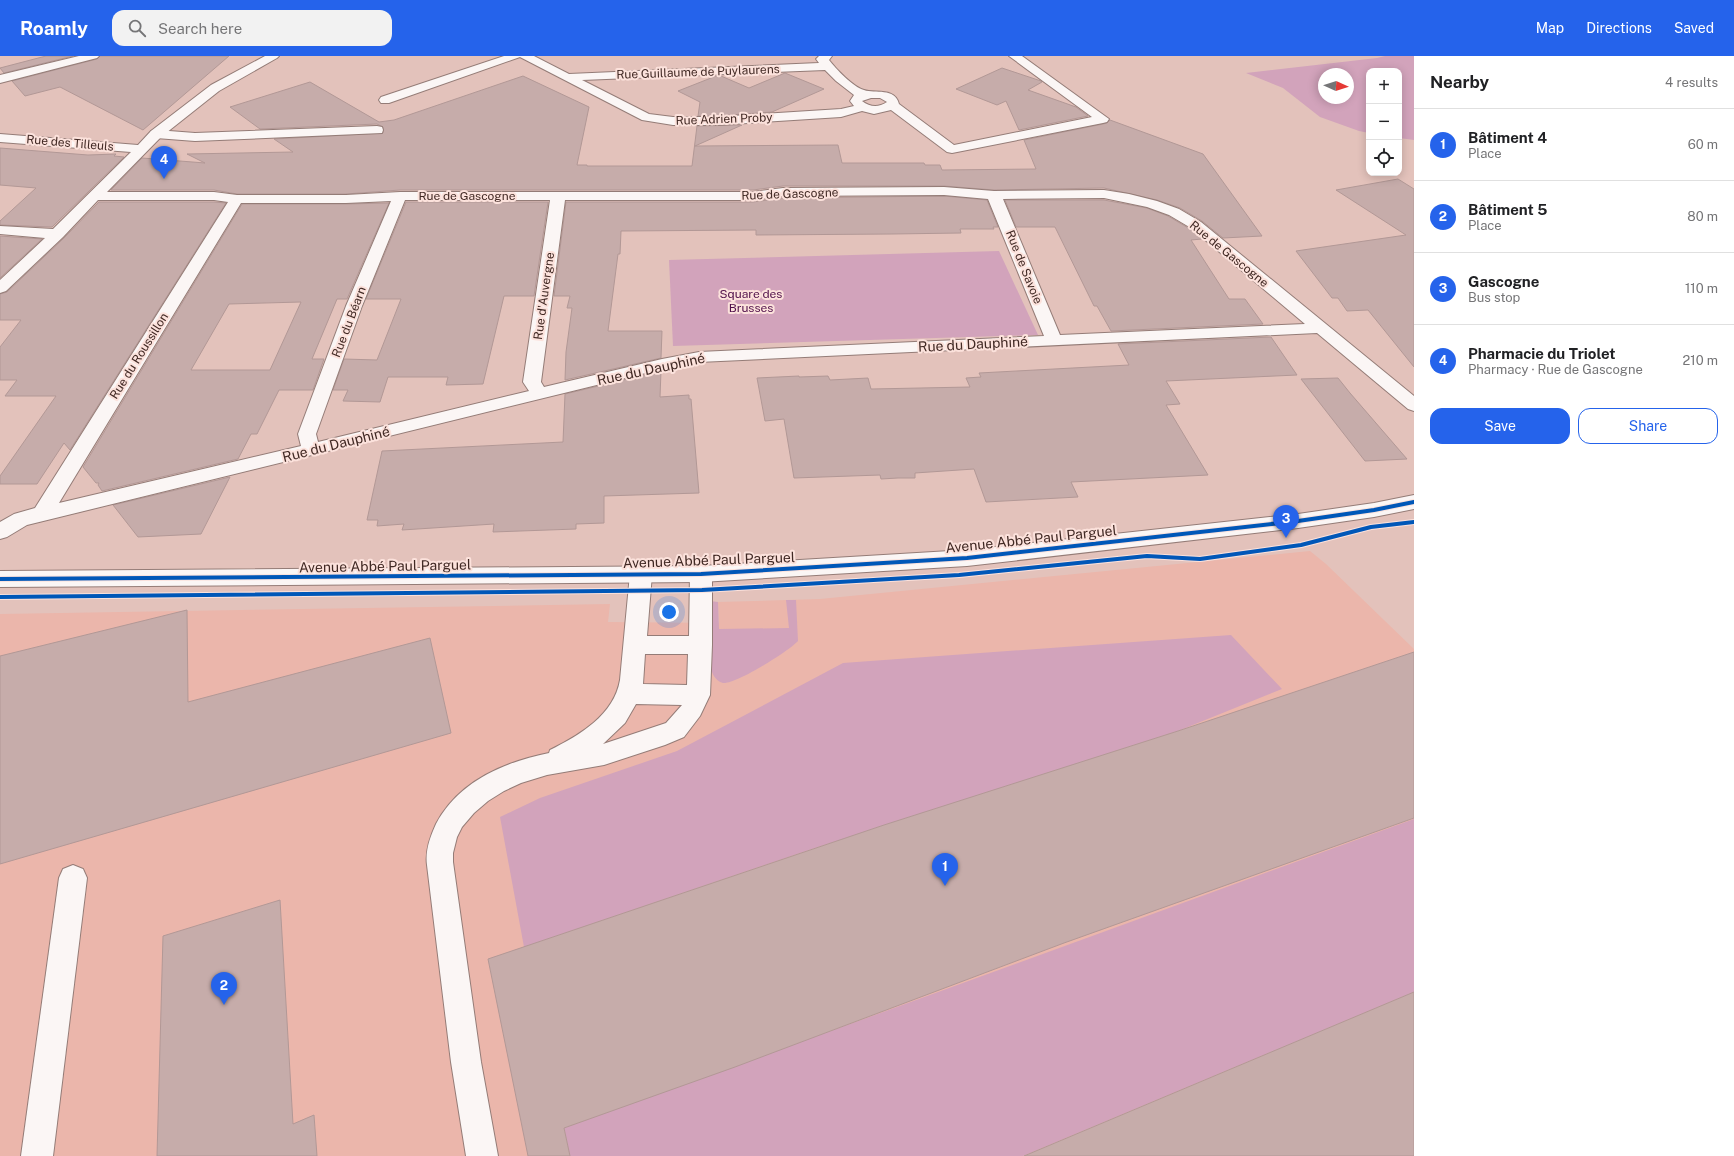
<!DOCTYPE html>
<html lang="en">
<head>
<meta charset="utf-8">
<style>
	:root { --surface:#fff; --page:#f2f2f2; --text:#202124; --muted:#757577; --line:#e0e0e0; --accent:#2563eb }
	body { margin:0; font-family:"Public Sans",sans-serif; background:var(--page); color:var(--text) }
	.controls { position:absolute; right:12px; top:12px; display:grid; overflow:hidden; border-radius:8px; box-shadow:0 2px 10px #0003 }
	.controls button { width:36px; height:36px; display:grid; place-items:center; padding:0; border:0; border-bottom:1px solid var(--line); background:var(--surface); color:var(--text); font:20px sans-serif }
	.compass { position:absolute; left:1318px; top:12px; width:36px; height:36px; border-radius:50%; background:var(--surface); box-shadow:0 2px 10px #0003; rotate:93deg }
	.you { position:absolute; left:669px; top:556px; width:14px; height:14px; margin:-10px; border:3px solid #fff; border-radius:50%; background:#1a73e8; box-shadow:0 0 0 6px #1a73e833 }
	.badge { display:grid; place-items:center; width:26px; height:26px; border-radius:50%; background:var(--accent); color:#fff; font-size:13px; font-weight:700 }
	.pin { position:absolute; translate:-50% -33px; filter:drop-shadow(0 1px 2px #0008) }
	.pin::after { content:''; position:absolute; top:21px; width:14px; height:12px; background:inherit; clip-path:polygon(0 0,100% 0,50% 100%) }
	.list { margin:0; padding:0; list-style:none }
	h2 { display:flex; justify-content:space-between; align-items:center; height:52px; margin:0; padding:0 16px; font-size:17px }
	h2 small { font-size:13px; font-weight:400; color:var(--muted) }
	.list li { display:grid; grid-template-columns:26px 1fr auto; gap:12px; align-items:center; box-sizing:border-box; height:72px; padding:0 16px; border-top:1px solid var(--line) }
	.list b { display:block; font-size:15px; white-space:nowrap }
	.list p { margin:0; font-size:13px; white-space:nowrap; color:var(--muted) }
	.list em { font-size:13px; font-style:normal; color:var(--muted) }
	.actions { display:flex; gap:8px; padding:12px 16px }
	.actions a { flex:1; padding:9px 0; border:1px solid var(--accent); border-radius:12px; text-align:center; font-size:14px; color:var(--accent) }
	.actions .main { background:var(--accent); color:#fff }
	.icon { flex:none; width:22px; height:22px; fill:none; stroke:currentColor; stroke-width:2; stroke-linecap:round; stroke-linejoin:round }
	.map { position:relative; flex:none; width:1414px; height:1100px; overflow:hidden }
	header { display:flex; align-items:center; gap:24px; box-sizing:border-box; height:56px; padding:0 20px; background:var(--accent); color:#fff }
	header strong { font-size:19px }
	nav { display:flex; gap:22px; margin-inline-start:auto; font-size:14px }
	.search { width:280px; height:36px; background:var(--page); display:flex; align-items:center; gap:10px; box-sizing:border-box; padding:0 14px; border-radius:12px; color:var(--muted); font-size:15px }
	main { display:flex }
	aside { flex:1; background:var(--surface) }
	.map>svg:first-child { display:block }
	.built { fill:#ebb6ab }
	.green { fill:#d2a3bb; fill-rule:evenodd }
	.building { fill:#c6acaa; stroke:#b29896; fill-rule:evenodd }
	.lines { fill:none; stroke-linecap:round; stroke-linejoin:round }
	.lane-casing { stroke:#947c77; stroke-width:2 }
	.street-casing { stroke:#947c77; stroke-width:2 }
	.lane { fill:#fbf6f5; fill-rule:evenodd }
	.street { fill:#fbf6f5; fill-rule:evenodd }
	.cycleway-casing { stroke:#fce2dc; stroke-width:6 }
	.cycleway { stroke:#0057b8; stroke-width:4 }
	.labels { text-anchor:middle; stroke-width:4; stroke-linejoin:round; paint-order:stroke }
	.far-street-label { font-size:12px; fill:#412924; stroke:#fce2dc }
	.far-park-label { font-size:12px; fill:#4f0e49; stroke:#fce2dc }
	.street-label { font-size:14px; fill:#412924; stroke:#fce2dc }
</style>
</head>
<body>
<header>
<strong>Roamly</strong>
<div class="search"><svg class="icon" aria-label="search" viewBox="0 0 24 24"><circle cx="10" cy="10" r="6"/><path d="M15 15l6 6"/></svg>Search here</div>
<nav><a>Map</a><a>Directions</a><a>Saved</a></nav>
</header>
<main>
<div class="map">
<svg width="1414" height="1100" viewBox="0 0 1414 1100">
	<rect width="100%" height="100%" fill="#e3c2bb"/>
	<!-- built -->
	<path class="built" d="M1310,495L1326,508L1414,593V1100H0V558L610,548L608,566L719,567L718,546L820,543Z"/>
	<!-- green -->
	<g class="green">
		<path d="M1385,0H1414V84L1399,82V15H1369V77L1359,75L1320,61L1283,32L1246,17L1377,2ZM1324,18H1348V42H1324Z"/>
		<path d="M999,195L1038,279L673,290L669,204Z"/>
		<path d="M786,544H796L798,585C789,595 735,629 723,627C715,625 712,617 710,610V545L718,546L719,573L789,572Z"/>
		<path d="M1231,579L1282,633L1178,675L815,792L524,891L500,761L540,742L677,695L843,607Z"/>
		<path d="M1414,763V936L1023,1100H570L564,1072Z"/>
	</g>
	<!-- building -->
	<g class="building">
		<path d="M46,0H73L4,17L0,12Z"/>
		<path d="M100,0H229L143,74L60,31L25,40L12,25L97,3Z"/>
		<path d="M1002,12L1041,25L1042,26L1028,34L1076,51L1088,60L1019,74L1006,45L997,49L956,33Z"/>
		<path d="M785,17L824,33L772,56L716,60H698L700,46L678,35L716,20H721L749,32Z"/>
		<path d="M523,20L589,51L577,109H587V110H692L697,70L742,69L695,90L838,89L842,107H924L925,109H940L942,114L1036,113L1024,84L1103,68L1107,67L1110,64L1203,98L1262,180L1223,182L1202,165L1180,152L1157,144L1104,132L994,134L944,130H783L753,134H400L346,138H237L214,134H111L142,102L205,107L187,98L293,96L274,83L383,77V71L377,68L260,73L230,51L310,26L379,66L394,64Z"/>
		<path d="M0,92L88,99L116,98L114,100L124,101L52,171L0,169V165L36,132L0,129Z"/>
		<path d="M1398,123L1414,133V311L1368,254L1347,255L1338,242H1332L1296,195L1406,179L1336,134Z"/>
		<path d="M944,140L987,144L998,171H993L994,173H960L961,177L892,178L756,179V174L621,175L620,198H618L608,275H662L661,302L565,324L566,296L572,252H567L570,240H554L566,146H753L783,142Z"/>
		<path d="M1005,144H1104L1147,152L1168,160L1190,173L1202,183L1191,184L1229,243H1245L1263,268L1111,275L1097,250H1094L1055,171H1016Z"/>
		<path d="M99,146H214L226,147L70,394L64,387L37,428H0V420L56,340H5L17,324H0V291L21,264H0V238L7,236L64,182Z"/>
		<path d="M406,146H548L534,240H504L483,328L446,329L448,321H388L380,346L343,345L348,334H333L344,303L377,304L401,243H366Z"/>
		<path d="M389,147L347,243H337L312,303H324L313,334H279L257,378H251L238,403L102,435L98,429L99,427H96L83,411L242,148H346ZM301,246L270,314H191L229,248Z"/>
		<path d="M0,180L42,183L0,222Z"/>
		<path d="M1271,281L1297,319L1166,325L1180,348L1166,349L1208,419L1071,426L1078,441L986,446L974,413L915,417V422H898L881,423L880,419L794,422L784,363L765,365L757,322L799,320V321L828,320L830,324L868,322L871,333L970,331L966,322L981,321L979,317L1129,309L1118,288Z"/>
		<path d="M661,315L660,341L689,339V343H691L699,437L604,440V467L576,468V473L493,476L494,468L402,474L404,468L377,470L378,464H367L382,395L563,386L565,338Z"/>
		<path d="M1338,322L1350,337L1407,403L1365,405L1301,323Z"/>
		<path d="M230,421L201,478L138,481L113,449Z"/>
		<path d="M187,554L188,646L430,582L451,677L0,808V600Z"/>
		<path d="M1414,596V762L1064,887L735,1011L564,1072L570,1100H528L488,903L884,769L1178,675Z"/>
		<path d="M280,844L293,1068L314,1059L317,1100H157L163,880Z"/>
		<path d="M1414,936V1100H1024Z"/>
	</g>
	<g class="lines">
		<!-- lane casing -->
		<g class="lane-casing">
			<g id="lane">
				<path d="M377,70L382,71L383,74L382,77L195,85L156,82L151,81L150,78L151,75L156,74L195,77Z"/>
				<path d="M641,510L649,512L652,518L647,580H689L690,518L693,512L701,510L709,512L712,518V589L710,639L700,660L684,681L665,689L604,709L547,719L521,727L504,735L488,745L474,757L462,771L457,781L453,797V806L481,1006L498,1100H466L451,1006L427,809C425,795 430,781 436,768C458,726 504,706 549,697L550,694C580,679 614,659 620,624L630,518L633,512ZM645,598H688L687,629L643,628ZM636,648L682,649L666,667L603,688L625,667Z"/>
				<path d="M73,809L83,813L87,822L53,1100H21L59,822L63,813Z"/>
			</g>
		</g>
		<!-- street casing -->
		<g class="street-casing">
			<g id="street">
				<path d="M79,0H99L97,2L0,27V19Z"/>
				<path d="M265,0H279L277,2L219,35L161,81L107,136H214L237,139H346L400,136H753L783,132L944,131L994,135L1104,134L1129,138L1157,145L1179,153L1201,166L1414,340V355L1408,353L1317,277L699,306L662,313L27,469L7,481L0,483V466L14,458L35,452L228,146L214,144H98L63,181L6,235L0,237V224L45,182L0,178V170L53,173L131,96L0,86V78L138,89L151,75L211,29ZM944,139L988,143L1044,280L699,296L662,303L544,331L541,326L565,144H753L783,140ZM1104,142L1147,151L1169,159L1191,172L1305,268L1060,279L1003,143ZM405,144H550L523,326L529,335L318,386L316,378L362,250ZM391,145L346,250L298,378L301,390L59,447L241,147H346Z"/>
				<path d="M504,0H534L569,18L819,7L816,3L819,0H832L829,4C836,13 853,31 864,34C875,38 895,31 899,48L954,89L1092,61L1009,0H1022L1109,63L1107,66L1103,67L952,97L947,96L891,54L874,58L862,55L841,61L716,69H673L642,64L520,1L389,47H381L379,44L381,41ZM825,14L836,25L854,39L850,45L854,50L841,53L716,61H673L649,58L582,24ZM871,42H880L887,46C878,52 870,51 862,45Z"/>
				<path d="M1414,439V453L1374,461L1298,472L967,510L701,526L0,531V515L701,510L967,494L1298,458L1374,447Z"/>
			</g>
		</g>
		<!-- lane -->
		<use href="#lane" class="lane"/>
		<!-- street -->
		<use href="#street" class="street"/>
		<!-- cycleway casing -->
		<g class="cycleway-casing">
			<g id="cycleway">
				<path d="M0,523L701,518L967,502L1298,465L1374,454L1414,446"/>
				<path d="M0,541L702,534L959,519L1147,500L1200,503L1301,489L1371,471L1414,466"/>
			</g>
		</g>
		<!-- cycleway -->
		<use href="#cycleway" class="cycleway"/>
	</g>
	<g class="labels">
		<!-- far-street labels -->
		<g class="far-street-label">
			<text transform="translate(698 16) rotate(-2)" y="4">Rue Guillaume de Puylaurens</text>
			<text transform="translate(724 63) rotate(-2)" y="4">Rue Adrien Proby</text>
			<text transform="translate(70 87) rotate(5)" y="4">Rue des Tilleuls</text>
			<text transform="translate(790 138) rotate(-2)" y="4">Rue de Gascogne</text>
			<text x="467" y="144">Rue de Gascogne</text>
			<text transform="translate(1229 198) rotate(39)" y="4">Rue de Gascogne</text>
			<text transform="translate(1024 211) rotate(68)" y="4">Rue de Savoie</text>
			<text transform="translate(544 240) rotate(-82)" y="4">Rue d'Auvergne</text>
			<text transform="translate(349 266) rotate(-69)" y="4">Rue du Béarn</text>
			<text transform="translate(139 300) rotate(-58)" y="4">Rue du Roussillon</text>
		</g>
		<!-- far-park labels -->
		<g class="far-park-label">
			<text x="751" y="242">Square des<tspan x="751" dy="14">Brusses</tspan></text>
		</g>
		<!-- street labels -->
		<g class="street-label">
			<text transform="translate(973 288) rotate(-3)" y="5">Rue du Dauphiné</text>
			<text transform="translate(651 313) rotate(-12)" y="5">Rue du Dauphiné</text>
			<text transform="translate(336 388) rotate(-14)" y="5">Rue du Dauphiné</text>
			<text transform="translate(1031 483) rotate(-6)" y="5">Avenue Abbé Paul Parguel</text>
			<text transform="translate(709 504) rotate(-2)" y="5">Avenue Abbé Paul Parguel</text>
			<text transform="translate(385 510) rotate(-1)" y="5">Avenue Abbé Paul Parguel</text>
		</g>
	</g>
</svg>
<div class="controls">
<button>+</button>
<button>−</button>
<button><svg class="icon" aria-label="locate" viewBox="0 0 24 24"><circle cx="12" cy="12" r="6"/><path d="M12 2v4M12 18v4M2 12h4M18 12h4"/></svg></button>
</div>
<svg class="compass" viewBox="-18 -18 36 36"><path d="M0-13l5 13h-10z" fill="#e53935"/><path d="M0 13l5-13h-10z" fill="#757577"/></svg>
<div class="you"></div>
<div class="pin badge" style="left:945px;top:830px">1</div>
<div class="pin badge" style="left:224px;top:949px">2</div>
<div class="pin badge" style="left:1286px;top:482px">3</div>
<div class="pin badge" style="left:164px;top:123px">4</div>
</div>
<aside>
<h2>Nearby<small>4 results</small></h2>
<ul class="list">
<li><span class="badge">1</span><div><b>Bâtiment 4</b><p>Place</p></div><em>60 m</em></li>
<li><span class="badge">2</span><div><b>Bâtiment 5</b><p>Place</p></div><em>80 m</em></li>
<li><span class="badge">3</span><div><b>Gascogne</b><p>Bus stop</p></div><em>110 m</em></li>
<li><span class="badge">4</span><div><b>Pharmacie du Triolet</b><p>Pharmacy · Rue de Gascogne</p></div><em>210 m</em></li>
</ul>
<div class="actions"><a class="main">Save</a><a>Share</a></div>
</aside>
</main>
</body>
</html>
